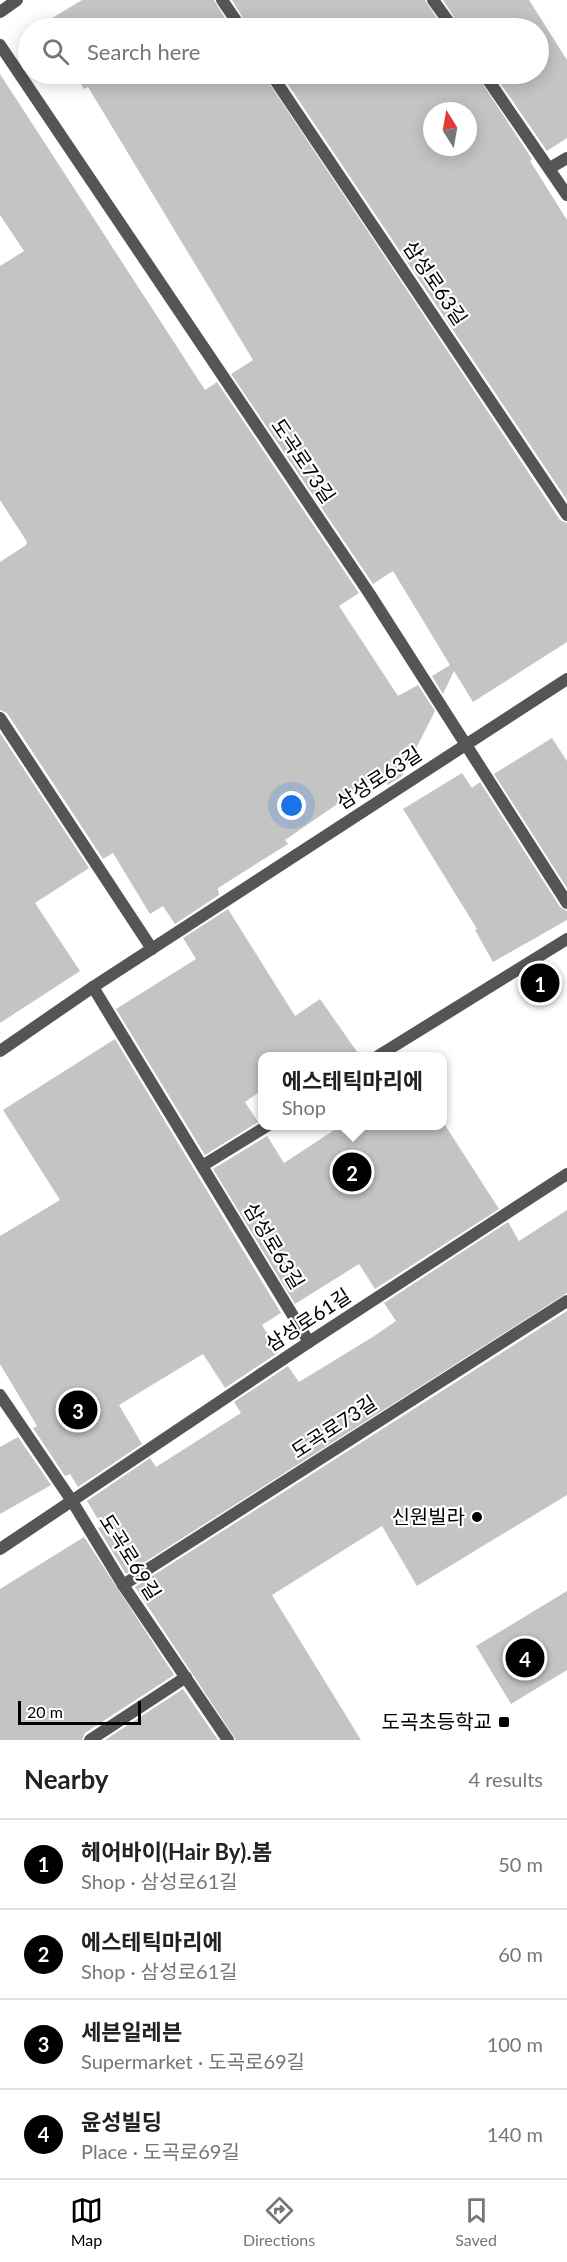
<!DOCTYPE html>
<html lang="en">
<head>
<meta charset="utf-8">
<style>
	:root { --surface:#fff; --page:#f2f2f2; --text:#222; --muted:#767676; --line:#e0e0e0; --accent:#000 }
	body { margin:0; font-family:Lato,"Noto Sans KR",sans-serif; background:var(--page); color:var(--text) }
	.compass { position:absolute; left:423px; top:102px; width:54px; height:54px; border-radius:50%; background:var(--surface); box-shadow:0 3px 15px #0003; rotate:349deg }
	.scale { position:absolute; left:18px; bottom:15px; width:123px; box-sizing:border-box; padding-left:6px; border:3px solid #000; border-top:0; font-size:16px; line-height:21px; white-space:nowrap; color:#000; -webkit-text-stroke:4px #fff; paint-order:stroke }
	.you { position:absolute; left:292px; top:806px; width:21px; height:21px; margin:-15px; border:4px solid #fff; border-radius:50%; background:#1a73e8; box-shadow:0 0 0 9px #1a73e833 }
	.badge { display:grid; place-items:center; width:39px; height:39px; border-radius:50%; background:var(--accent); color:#fff; font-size:20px; font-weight:700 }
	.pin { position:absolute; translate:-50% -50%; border:3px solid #fff; box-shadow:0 2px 6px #0006 }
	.popup { position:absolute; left:258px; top:1052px; width:189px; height:78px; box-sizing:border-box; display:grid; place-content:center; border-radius:12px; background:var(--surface); filter:drop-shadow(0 2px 4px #0005); font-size:20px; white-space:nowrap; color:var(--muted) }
	.popup b { font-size:22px; color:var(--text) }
	.popup::after { content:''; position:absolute; left:50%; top:100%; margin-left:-12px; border:12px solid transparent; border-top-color:var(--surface) }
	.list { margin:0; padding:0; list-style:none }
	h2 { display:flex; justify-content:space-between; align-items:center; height:78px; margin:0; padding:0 24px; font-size:26px }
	h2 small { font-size:20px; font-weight:400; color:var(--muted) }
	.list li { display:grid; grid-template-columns:39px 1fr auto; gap:18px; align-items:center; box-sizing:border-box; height:90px; padding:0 24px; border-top:2px solid var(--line) }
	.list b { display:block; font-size:22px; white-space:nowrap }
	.list p { margin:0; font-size:20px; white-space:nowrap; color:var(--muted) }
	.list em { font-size:20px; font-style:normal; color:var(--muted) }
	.icon { flex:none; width:33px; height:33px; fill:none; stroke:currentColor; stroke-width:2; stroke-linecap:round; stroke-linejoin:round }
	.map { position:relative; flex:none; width:567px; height:1740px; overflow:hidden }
	.search { position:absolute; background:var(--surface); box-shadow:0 3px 15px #0003; left:18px; right:18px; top:18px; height:66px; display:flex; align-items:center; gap:15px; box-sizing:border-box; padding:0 21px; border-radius:33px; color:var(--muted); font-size:22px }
	.sheet { height:438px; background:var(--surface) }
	nav { display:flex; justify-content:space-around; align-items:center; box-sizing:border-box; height:84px; border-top:2px solid var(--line); background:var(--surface); font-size:16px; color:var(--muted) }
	nav a { display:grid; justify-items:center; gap:3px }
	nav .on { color:var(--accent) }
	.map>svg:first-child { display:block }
	.building { fill:#c4c4c4; fill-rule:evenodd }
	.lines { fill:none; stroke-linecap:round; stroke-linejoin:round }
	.service { stroke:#555; stroke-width:12 }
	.minor { stroke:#555; stroke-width:12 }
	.poi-dot { fill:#000; stroke:#fff; stroke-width:2 }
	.labels { text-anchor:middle; stroke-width:4.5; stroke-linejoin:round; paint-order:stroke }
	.street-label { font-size:20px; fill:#000; stroke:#fff }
	.poi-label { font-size:20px; fill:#000; stroke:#fff; text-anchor:end }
</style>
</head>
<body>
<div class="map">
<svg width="567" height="1740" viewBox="0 0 567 1740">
	<rect width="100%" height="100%" fill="#fff"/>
	<!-- building -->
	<g class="building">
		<path d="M82,0H214L231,28H47L44,23Z"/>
		<path d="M232,0H425L443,28H249Z"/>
		<path d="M443,0H529L567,60V138L547,151L494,74H538V28H461Z"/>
		<path d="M0,74L205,390L217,382L359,593L339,606L398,696L418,685L435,711L402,776L388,785L381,774L285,840L288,844L218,888L219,895L175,924L163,906L150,914L113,853L103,859L7,713L0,710V562L26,545L27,542L0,500V266L24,251L0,215Z"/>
		<path d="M75,74H263L560,520L567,523V642L473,702L454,671L443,694L432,676L450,665L393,571L373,584L231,374L253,360L88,87L84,89Z"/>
		<path d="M281,74H476L532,159L530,161L567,220V500ZM432,111H468V147H432Z"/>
		<path d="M0,733L89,868L35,903L80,971L0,1023Z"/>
		<path d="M552,738L567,761V888L494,774Z"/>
		<path d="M462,773L472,788L480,782L560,907L567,911V920L493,962L475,930L477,929L403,809Z"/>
		<path d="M228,909L295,1016L320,999L360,1056H262V1090L245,1102L258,1122L205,1155L116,1009L196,959L183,938Z"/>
		<path d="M115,1039L281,1313L262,1325L279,1352L225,1388L203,1354L119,1405L142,1444L78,1487L70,1474L65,1476L33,1428L37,1426L0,1364V1236L60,1200L3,1110Z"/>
		<path d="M342,1125H445L499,1209L375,1289L359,1264L295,1304L213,1169L267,1136L284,1163Z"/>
		<path d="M567,1210V1293L126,1574L98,1528L102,1526L87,1501L150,1458L156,1467L241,1413L234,1402L288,1366L299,1382L371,1338L396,1321L384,1303L508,1222L519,1241Z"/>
		<path d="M567,1311V1495L417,1586L382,1526L272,1595L361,1740H236L135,1587Z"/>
		<path d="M18,1437L51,1485L0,1514V1447Z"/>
		<path d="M84,1537L174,1675L85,1733L82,1740H0V1589Z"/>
		<path d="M567,1591V1670L511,1704L476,1646Z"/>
		<path d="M183,1689L218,1740H105Z"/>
	</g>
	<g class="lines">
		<!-- service -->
		<g class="service">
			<path d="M222,0L241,28"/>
			<path d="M433,0L453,28"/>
			<path d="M0,45L369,593L567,903"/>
			<path d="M271,74L567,515"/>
			<path d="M484,74L567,195"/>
			<path d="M550,168L567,158"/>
			<path d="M0,718L152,949"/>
			<path d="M93,987L309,1342"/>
			<path d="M378,1056L567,939"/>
			<path d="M202,1166L267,1126"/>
			<path d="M123,1585L567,1301"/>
			<path d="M90,1740L186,1677"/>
		</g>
		<!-- minor -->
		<g class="minor">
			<path d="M0,12L17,0"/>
			<path d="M0,1051L93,987L567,679"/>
			<path d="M0,1395L72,1501L123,1585L228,1740"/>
			<path d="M0,1549L309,1342L567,1174"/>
		</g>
	</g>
	<!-- markers -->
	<g class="poi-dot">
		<circle cx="477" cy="1517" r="6"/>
		<rect x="498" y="1716" width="12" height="12" rx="3"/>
	</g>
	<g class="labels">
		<!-- street labels -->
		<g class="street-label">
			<text transform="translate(435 283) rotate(56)" y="7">삼성로63길</text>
			<text transform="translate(303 461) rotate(56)" y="7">도곡로73길</text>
			<text transform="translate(379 778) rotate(-33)" y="7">삼성로63길</text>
			<text transform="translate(274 1246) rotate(59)" y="7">삼성로63길</text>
			<text transform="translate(308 1320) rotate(-33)" y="7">삼성로61길</text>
			<text transform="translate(334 1427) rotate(-33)" y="7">도곡로73길</text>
			<text transform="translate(130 1557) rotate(58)" y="7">도곡로69길</text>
		</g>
		<!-- poi labels -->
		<g class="poi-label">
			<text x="465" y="1524">신원빌라</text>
			<text x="492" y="1729">도곡초등학교</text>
		</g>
	</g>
</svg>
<svg class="compass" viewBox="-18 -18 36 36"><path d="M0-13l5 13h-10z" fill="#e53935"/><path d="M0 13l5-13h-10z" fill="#767676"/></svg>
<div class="scale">20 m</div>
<div class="you"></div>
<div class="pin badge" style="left:540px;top:983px">1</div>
<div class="pin badge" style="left:352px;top:1172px">2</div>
<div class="popup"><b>에스테틱마리에</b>Shop</div>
<div class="pin badge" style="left:78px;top:1410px">3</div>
<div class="pin badge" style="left:525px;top:1658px">4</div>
<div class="search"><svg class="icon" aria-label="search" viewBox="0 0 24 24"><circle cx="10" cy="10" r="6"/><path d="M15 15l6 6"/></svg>Search here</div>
</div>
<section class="sheet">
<h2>Nearby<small>4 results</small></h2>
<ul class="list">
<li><span class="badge">1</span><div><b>헤어바이(Hair By).봄</b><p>Shop · 삼성로61길</p></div><em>50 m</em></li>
<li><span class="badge">2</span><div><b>에스테틱마리에</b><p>Shop · 삼성로61길</p></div><em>60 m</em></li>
<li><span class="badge">3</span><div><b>세븐일레븐</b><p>Supermarket · 도곡로69길</p></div><em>100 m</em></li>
<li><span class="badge">4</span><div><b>윤성빌딩</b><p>Place · 도곡로69길</p></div><em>140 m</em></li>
</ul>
</section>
<nav>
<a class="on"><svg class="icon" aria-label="map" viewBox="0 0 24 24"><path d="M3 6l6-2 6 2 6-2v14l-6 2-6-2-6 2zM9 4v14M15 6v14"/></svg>Map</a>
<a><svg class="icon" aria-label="directions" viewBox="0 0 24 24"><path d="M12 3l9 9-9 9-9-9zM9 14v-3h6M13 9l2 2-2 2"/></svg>Directions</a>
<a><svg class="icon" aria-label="saved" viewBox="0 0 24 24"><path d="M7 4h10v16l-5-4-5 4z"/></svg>Saved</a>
</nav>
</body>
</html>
